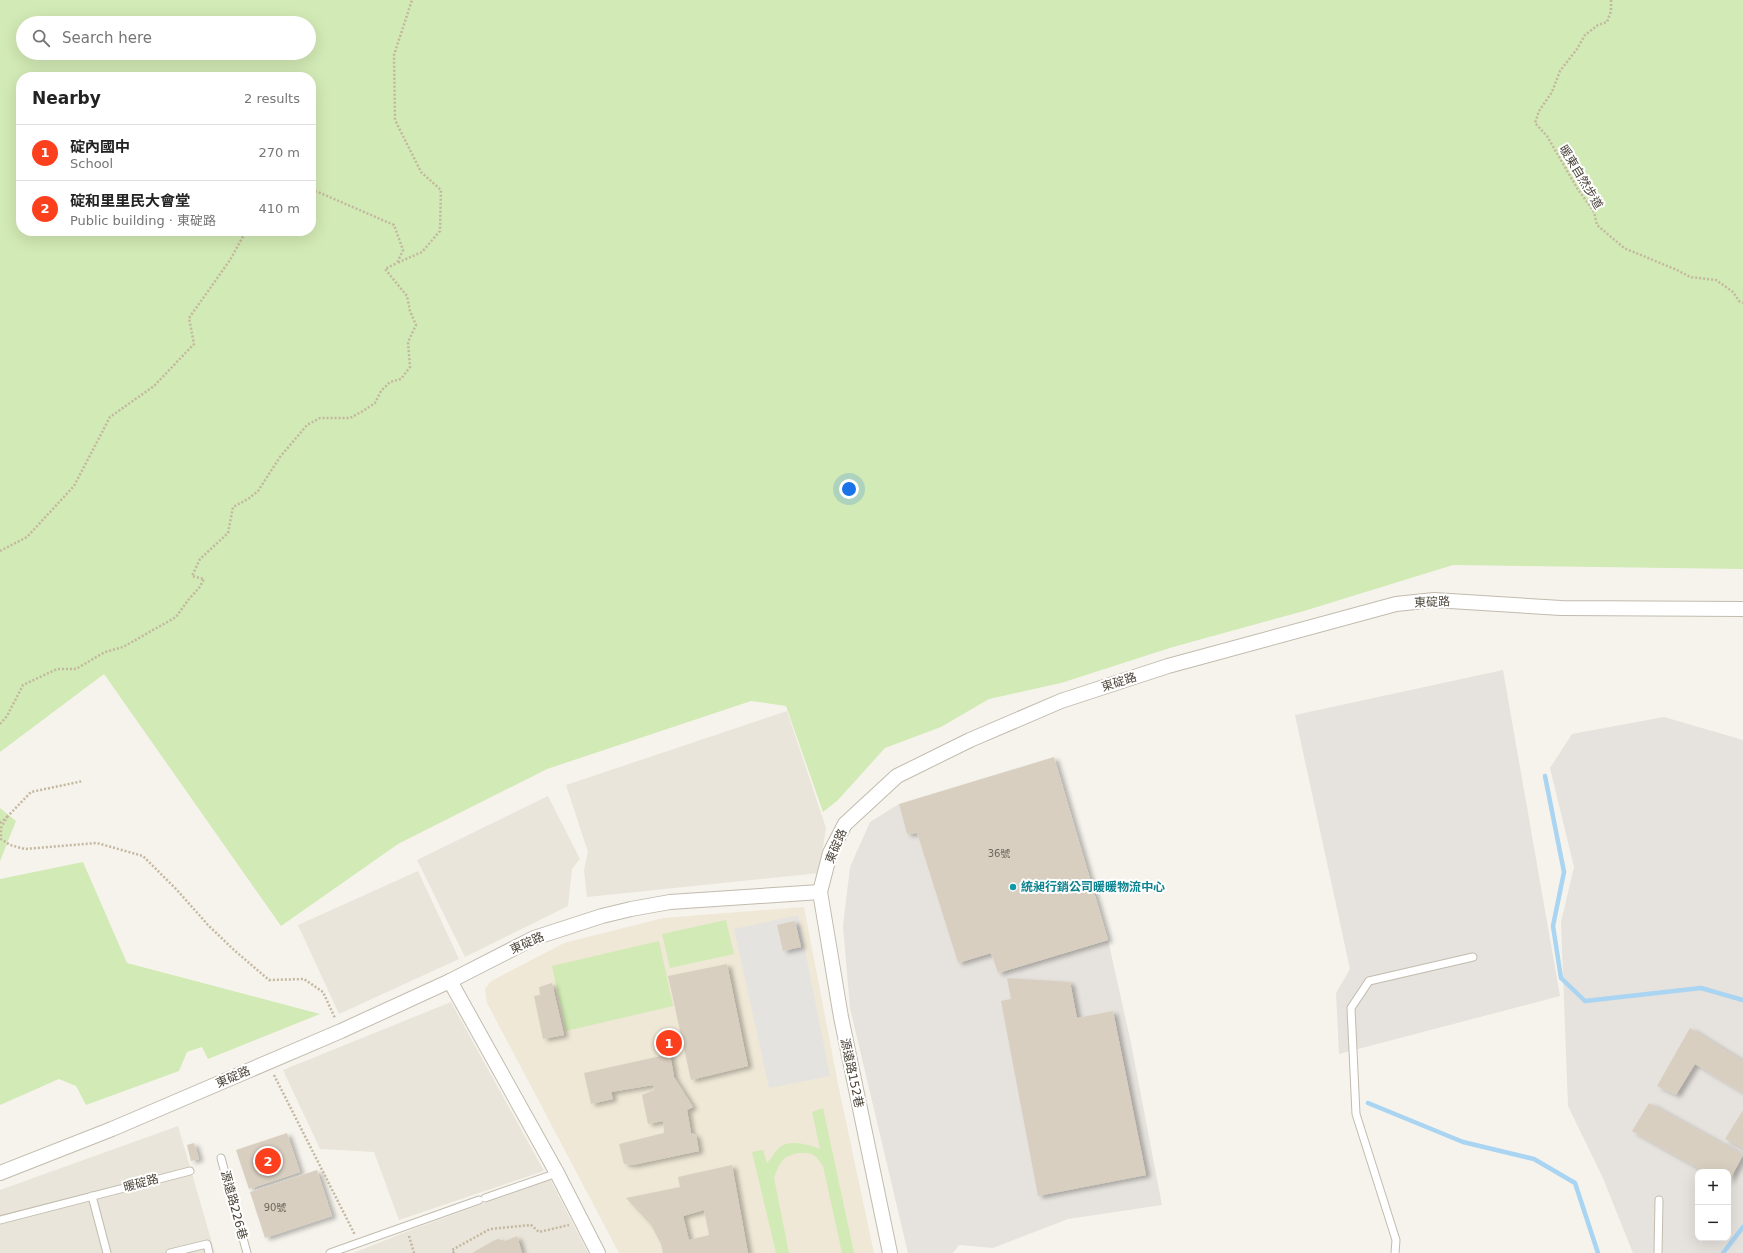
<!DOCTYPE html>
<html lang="en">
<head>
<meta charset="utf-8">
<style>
	:root { --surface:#fff; --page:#f2f2f2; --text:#222; --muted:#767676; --line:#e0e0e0; --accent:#fc3f1d }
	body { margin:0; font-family:"DejaVu Sans","Noto Sans TC",sans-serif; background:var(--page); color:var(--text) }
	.controls { position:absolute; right:12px; bottom:12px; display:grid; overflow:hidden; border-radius:8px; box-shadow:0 4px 16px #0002 }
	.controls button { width:36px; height:36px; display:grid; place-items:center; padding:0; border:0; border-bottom:1px solid var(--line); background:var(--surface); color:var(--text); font:20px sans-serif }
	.you { position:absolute; left:849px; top:489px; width:14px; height:14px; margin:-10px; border:3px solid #fff; border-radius:50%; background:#1a73e8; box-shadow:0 0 0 6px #1a73e833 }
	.badge { display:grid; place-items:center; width:26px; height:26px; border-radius:50%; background:var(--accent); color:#fff; font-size:13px; font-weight:700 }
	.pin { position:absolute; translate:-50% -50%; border:2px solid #fff; box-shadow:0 1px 4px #0006 }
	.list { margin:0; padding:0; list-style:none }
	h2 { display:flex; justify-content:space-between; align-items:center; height:52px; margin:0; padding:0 16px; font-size:17px }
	h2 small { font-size:13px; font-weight:400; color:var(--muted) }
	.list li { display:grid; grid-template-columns:26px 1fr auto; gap:12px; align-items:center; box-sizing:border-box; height:56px; padding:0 16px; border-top:1px solid var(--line) }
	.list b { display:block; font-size:15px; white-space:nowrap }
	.list p { margin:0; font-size:13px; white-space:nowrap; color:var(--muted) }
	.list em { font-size:13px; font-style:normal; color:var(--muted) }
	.icon { flex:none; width:22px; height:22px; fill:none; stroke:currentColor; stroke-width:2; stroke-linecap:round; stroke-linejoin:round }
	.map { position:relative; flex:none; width:1743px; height:1253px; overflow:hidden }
	.search { position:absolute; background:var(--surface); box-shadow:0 4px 16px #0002; left:16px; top:16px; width:300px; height:44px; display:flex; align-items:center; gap:10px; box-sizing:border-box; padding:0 14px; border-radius:22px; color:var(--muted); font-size:15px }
	.panel { position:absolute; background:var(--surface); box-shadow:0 4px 16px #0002; left:16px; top:72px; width:300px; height:164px; border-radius:16px }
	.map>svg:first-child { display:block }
	.residential { fill:#eae5da }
	.industrial { fill:#e6e2dd; fill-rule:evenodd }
	.education { fill:#efe8d6 }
	.green { fill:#d2eab5; fill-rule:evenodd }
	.parking { fill:#e5e3e0 }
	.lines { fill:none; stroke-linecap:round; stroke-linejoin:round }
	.stream { stroke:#a9d4f2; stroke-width:4.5 }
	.building { fill:#d8cfc1; fill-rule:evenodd; filter:url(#shadow) }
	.lane-casing { stroke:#c2bbae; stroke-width:9 }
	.street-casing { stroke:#c2bbae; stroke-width:16 }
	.path { stroke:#c4b79f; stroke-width:2.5; stroke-dasharray:2 2; stroke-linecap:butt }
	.lane { stroke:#fff; stroke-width:7 }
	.street { stroke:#fff; stroke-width:14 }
	.culture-dot { fill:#0f9aa8; stroke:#fff; stroke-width:1.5 }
	.labels { text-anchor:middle; stroke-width:4; stroke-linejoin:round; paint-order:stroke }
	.number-label { font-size:10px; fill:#6e675b }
	.street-label { font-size:12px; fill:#4b4439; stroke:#fff }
	.culture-label { font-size:12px; font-weight:bold; fill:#0d838f; stroke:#fff; text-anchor:start }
</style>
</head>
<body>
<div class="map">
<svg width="1743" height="1253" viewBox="0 0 1743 1253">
	<defs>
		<filter id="shadow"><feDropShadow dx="4.5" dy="2.5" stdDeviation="2" flood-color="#0004"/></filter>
	</defs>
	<rect width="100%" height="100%" fill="#f6f3ec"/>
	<!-- residential -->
	<g class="residential">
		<path d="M787,711L826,828L819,873L587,897L584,870L588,852L566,785Z"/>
		<path d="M548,796L580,859L572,869L568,906L465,957L417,860Z"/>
		<path d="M418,871L459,959L339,1014L298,925Z"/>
		<path d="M451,1002L544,1171L399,1220L374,1152L320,1149L283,1070Z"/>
		<path d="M178,1126L215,1253H0V1190Z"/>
		<path d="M550,1179L588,1253H353L411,1230Z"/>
	</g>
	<!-- industrial -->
	<g class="industrial">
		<path d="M1503,670L1560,996L1339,1054L1336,993L1350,969L1295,715Z"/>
		<path d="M1664,717L1743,740V1253H1633L1603,1178L1568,1106L1561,922L1574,867L1550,768L1572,734ZM1698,1172H1728V1238H1698Z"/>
		<path d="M899,804L907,834L917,833L958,963L991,953L998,973L1108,940L1131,1043L1162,1205L1068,1219L993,1248L959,1245L953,1253H908L850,1008L843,926L850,867L870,822Z"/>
	</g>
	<!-- education -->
	<path class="education" d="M804,907L838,1084L874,1253H619L487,1003L485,989L490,982L495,979L564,943L663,918Z"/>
	<!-- green -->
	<g class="green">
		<path d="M0,0H1743V569L1453,565L1304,611L1173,647L1061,683L989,699L941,727L885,748L838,800L823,812L786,706L751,701L547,769L398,844L281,926L104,674L0,752ZM23,23H309V53H23ZM21,77H311V231H21Z"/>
		<path d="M0,808L16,821L0,861Z"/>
		<path d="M83,862L127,963L320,1014L208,1059L202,1047L187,1052L179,1071L86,1105L76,1086L59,1079L0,1105V879Z"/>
		<path d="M726,920L734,954L670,968L662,934Z"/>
		<path d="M659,941L673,1006L566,1031L552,966Z"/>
		<path d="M823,1108L854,1253H842L823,1166C821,1163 818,1159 815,1156C806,1150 789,1153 782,1161C778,1166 776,1172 774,1178L789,1253H776L752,1152L763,1150L767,1163C771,1159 774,1153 778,1149C789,1138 808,1145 820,1149L812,1112Z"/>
	</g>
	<!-- parking -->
	<path class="parking" d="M798,915L830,1076L769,1088L734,929Z"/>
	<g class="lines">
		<!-- stream -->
		<g class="stream">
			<path d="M1545,776L1564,872L1553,926L1561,978L1585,1001L1701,988L1743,1000"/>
			<path d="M1368,1103L1463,1142L1534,1159L1575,1183L1598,1253"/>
			<path d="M1723,1253L1743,1227"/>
		</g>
	</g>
	<!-- building -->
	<g class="building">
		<path d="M1054,757L1108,940L998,973L991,953L958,963L917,833L907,834L899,804Z"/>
		<path d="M795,921L801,947L783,951L777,925Z"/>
		<path d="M727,964L748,1066L691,1080L668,976Z"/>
		<path d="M1007,978L1070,982L1077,1018L1113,1011L1146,1175L1038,1196L1001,1001L1011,999Z"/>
		<path d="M552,983L564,1035L543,1039L534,996L540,995L539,987Z"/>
		<path d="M1690,1028L1743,1061V1093L1695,1064L1676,1095L1657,1086Z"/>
		<path d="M670,1054L674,1077L693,1107L687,1110L691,1133L696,1135L699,1151L633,1165L624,1164L619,1144L664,1133L663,1121L648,1124L642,1095L654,1090L653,1085L611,1092L613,1099L591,1104L584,1073Z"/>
		<path d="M1649,1103L1743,1155L1728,1183V1172H1705L1632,1131Z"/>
		<path d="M1743,1110V1148L1725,1139Z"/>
		<path d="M287,1133L300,1172L249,1189L236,1150Z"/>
		<path d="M194,1143L199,1159L191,1161L187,1145Z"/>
		<path d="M732,1165L748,1253H663L661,1244L651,1225L626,1198L680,1187L678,1177ZM704,1210L709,1235L689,1240L683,1216Z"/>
		<path d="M317,1170L332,1216L265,1238L250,1192Z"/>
		<path d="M517,1236L522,1253H472L493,1241L498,1239L505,1241Z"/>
	</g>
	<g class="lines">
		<!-- lane casing -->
		<g class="lane-casing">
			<g id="lane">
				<path d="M221,1158L247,1253"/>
				<path d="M92,1196L107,1253"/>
				<path d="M485,1198L557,1173"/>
				<path d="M0,1220L190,1171"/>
				<path d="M170,1253L207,1244L209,1253"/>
				<path d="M330,1253L479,1200"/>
				<path d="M1395,1253L1396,1240L1356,1114L1351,1008L1369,981L1473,957"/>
				<path d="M1658,1253L1659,1200"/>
			</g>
		</g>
		<!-- street casing -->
		<g class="street-casing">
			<g id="street">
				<path d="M450,981L557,1173L598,1253"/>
				<path d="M0,1173L112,1129L341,1031L450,981L534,938L602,916L631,909L670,902L820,892"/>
				<path d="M890,1253L841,1017L820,892L830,853L845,824L897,776L970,740L1061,701L1168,666L1396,604L1434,600L1561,608L1743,609"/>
			</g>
		</g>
		<!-- path -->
		<g class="path">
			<path d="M1611,0V11L1607,22L1598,25L1585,35L1577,49L1560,71L1552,92L1539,111L1535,123L1547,136L1577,188L1594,212L1597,225L1624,248L1677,270L1690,277L1716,280L1733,292L1739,301L1743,303"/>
			<path d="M311,191L318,192L394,225L403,250L397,263L422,252L440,231L441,190L421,172L395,120L394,55L412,0"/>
			<path d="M0,551L27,537L74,486L110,417L154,386L194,344L189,318L230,260L246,231"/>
			<path d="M0,724L7,716L23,685L57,669H76L105,652L123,647L176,617L189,599L199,588L204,579L192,576L200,559L228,533L233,507L248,499L258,491L280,457L307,425L320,418H350L363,411L375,403L381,391L390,382L401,379L410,367L408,342L416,325L410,311L407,296L385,269L397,263"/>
			<path d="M7,817L31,792L83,781"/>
			<path d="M0,823L7,817L1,828V839L10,845L25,849L97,843L143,856L177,890L208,925L234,950L269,980L304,979L323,992L335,1018"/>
			<path d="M274,1075L355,1235"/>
			<path d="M409,1236L414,1253"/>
			<path d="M454,1253L452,1250L490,1229L531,1225L539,1232L569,1225"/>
		</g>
		<!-- lane -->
		<use href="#lane" class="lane"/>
		<!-- street -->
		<use href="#street" class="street"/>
	</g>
	<!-- markers -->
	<circle class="culture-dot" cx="1013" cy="887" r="4"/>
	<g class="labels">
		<!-- number labels -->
		<g class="number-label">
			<text x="999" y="857">36號</text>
			<text x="275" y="1211">90號</text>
		</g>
		<!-- street labels -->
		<g class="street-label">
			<text transform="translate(1581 177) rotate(59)" y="4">暖東自然步道</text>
			<text transform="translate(1432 602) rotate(-2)" y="4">東碇路</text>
			<text transform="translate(1119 682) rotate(-18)" y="4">東碇路</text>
			<text transform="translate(836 846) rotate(-67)" y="4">東碇路</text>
			<text transform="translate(527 943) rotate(-24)" y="4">東碇路</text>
			<text transform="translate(852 1073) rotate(78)" y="4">源遠路152巷</text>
			<text transform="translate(233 1077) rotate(-23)" y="4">東碇路</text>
			<text transform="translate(141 1183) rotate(-15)" y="4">暖碇路</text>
			<text transform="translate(234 1205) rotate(75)" y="4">源遠路226巷</text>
		</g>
		<!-- culture labels -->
		<g class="culture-label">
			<text x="1021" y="891">統昶行銷公司暖暖物流中心</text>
		</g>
	</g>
</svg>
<div class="controls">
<button>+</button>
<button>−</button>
</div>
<div class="you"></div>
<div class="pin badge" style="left:669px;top:1043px">1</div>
<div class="pin badge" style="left:268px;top:1161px">2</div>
<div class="search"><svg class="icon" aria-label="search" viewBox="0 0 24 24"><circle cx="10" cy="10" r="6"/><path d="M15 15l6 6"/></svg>Search here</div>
<section class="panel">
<h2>Nearby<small>2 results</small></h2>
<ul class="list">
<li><span class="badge">1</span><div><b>碇內國中</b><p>School</p></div><em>270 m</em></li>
<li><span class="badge">2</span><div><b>碇和里里民大會堂</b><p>Public building · 東碇路</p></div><em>410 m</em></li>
</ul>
</section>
</div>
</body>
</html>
